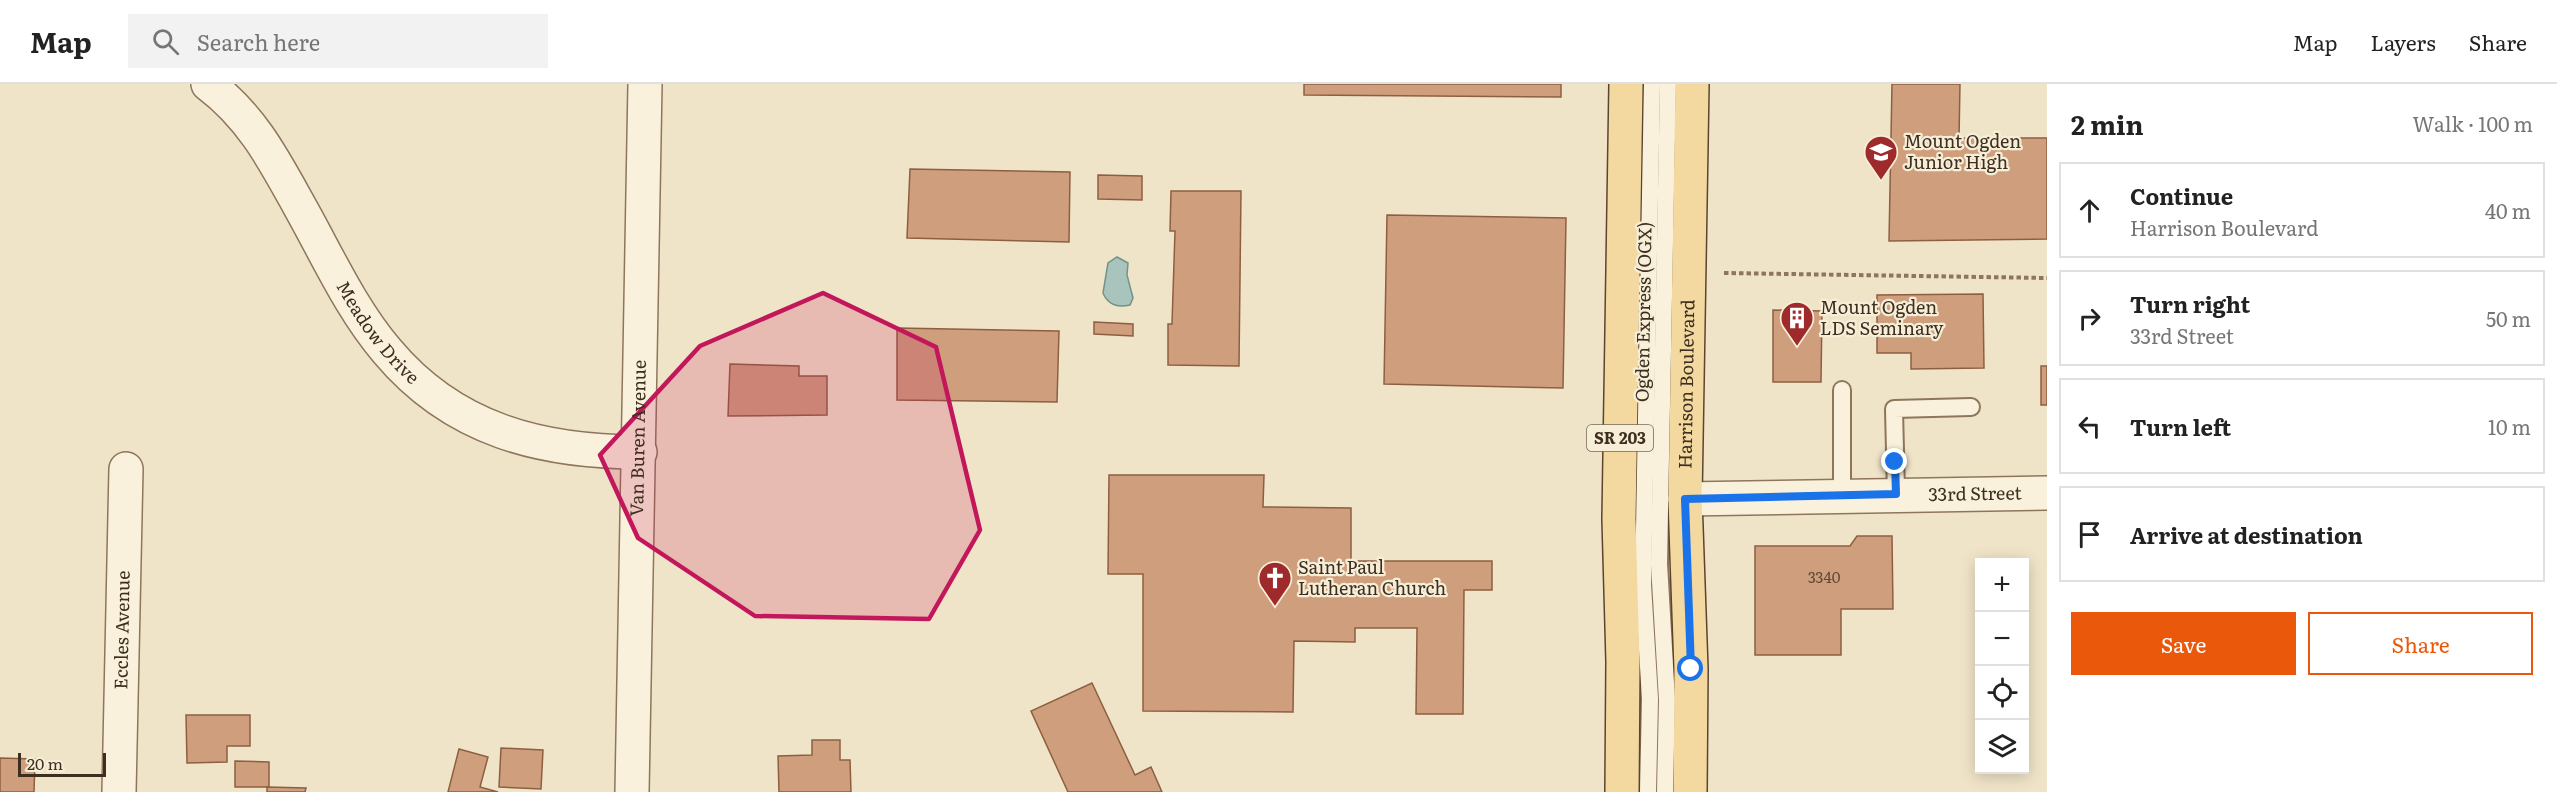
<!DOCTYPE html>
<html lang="en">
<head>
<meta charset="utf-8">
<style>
	:root { --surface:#fff; --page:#f2f2f2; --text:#222; --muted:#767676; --line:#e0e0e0; --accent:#ea580c }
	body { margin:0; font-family:Literata,serif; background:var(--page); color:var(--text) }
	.controls { position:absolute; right:18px; bottom:18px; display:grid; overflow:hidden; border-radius:0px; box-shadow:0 3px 15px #0003 }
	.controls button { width:54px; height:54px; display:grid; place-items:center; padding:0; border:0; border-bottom:2px solid var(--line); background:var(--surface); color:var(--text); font:30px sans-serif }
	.scale { position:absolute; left:18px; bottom:15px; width:88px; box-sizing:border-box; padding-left:6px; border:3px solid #3d2e20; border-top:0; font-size:16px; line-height:21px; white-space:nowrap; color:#3d2e20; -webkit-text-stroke:4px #f7eed8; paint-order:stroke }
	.stop { position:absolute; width:18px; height:18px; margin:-14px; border:4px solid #1a73e8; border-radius:50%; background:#fff }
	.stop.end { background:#1a73e8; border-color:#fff; box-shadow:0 2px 6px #0008 }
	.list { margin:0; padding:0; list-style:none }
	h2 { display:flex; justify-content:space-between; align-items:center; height:78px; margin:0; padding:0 24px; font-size:26px }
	h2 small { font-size:20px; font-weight:400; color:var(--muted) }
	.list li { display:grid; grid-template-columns:39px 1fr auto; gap:18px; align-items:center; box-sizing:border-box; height:96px; margin:0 12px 12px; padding:0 12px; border:2px solid var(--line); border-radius:0px }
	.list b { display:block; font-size:22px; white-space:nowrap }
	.list p { margin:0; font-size:20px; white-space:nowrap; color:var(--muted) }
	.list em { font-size:20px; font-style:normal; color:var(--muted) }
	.actions { display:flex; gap:12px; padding:18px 24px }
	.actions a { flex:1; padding:14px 0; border:2px solid var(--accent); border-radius:0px; text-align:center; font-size:21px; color:var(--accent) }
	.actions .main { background:var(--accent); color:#fff }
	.icon { flex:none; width:33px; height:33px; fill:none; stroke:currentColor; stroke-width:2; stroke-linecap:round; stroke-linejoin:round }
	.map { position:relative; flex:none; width:2047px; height:708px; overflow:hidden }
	header { display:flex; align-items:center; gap:36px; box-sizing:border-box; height:84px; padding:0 30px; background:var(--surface); border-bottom:2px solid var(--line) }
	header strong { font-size:28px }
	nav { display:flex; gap:33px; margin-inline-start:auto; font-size:21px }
	.search { width:420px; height:54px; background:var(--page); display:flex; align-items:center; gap:15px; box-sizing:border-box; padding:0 21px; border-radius:0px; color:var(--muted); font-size:22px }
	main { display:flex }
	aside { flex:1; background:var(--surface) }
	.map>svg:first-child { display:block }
	.water { fill:#a9c4bc; stroke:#6f938a; stroke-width:1.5 }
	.building { fill:#cf9f7d; stroke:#8d5f41; stroke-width:1.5 }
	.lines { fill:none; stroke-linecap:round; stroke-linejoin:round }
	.lane-casing { stroke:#8d765c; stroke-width:20 }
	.street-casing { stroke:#8d765c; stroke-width:36 }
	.primary-casing { stroke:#5b4430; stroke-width:36 }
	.path { stroke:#8d765c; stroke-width:4; stroke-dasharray:4.5 3; stroke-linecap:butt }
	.lane { stroke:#faf1dc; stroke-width:16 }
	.street { stroke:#faf1dc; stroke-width:33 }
	.primary { stroke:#f3d9a0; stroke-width:33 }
	.route { stroke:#1a73e8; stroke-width:8 }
	.marked { fill:#c2185b; fill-opacity:0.2; stroke:#c2185b; stroke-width:4.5; stroke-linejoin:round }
	.labels { text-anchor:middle; stroke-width:4.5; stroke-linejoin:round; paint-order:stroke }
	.number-label { font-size:15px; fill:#624a37 }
	.shield { fill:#f7eed8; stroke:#756857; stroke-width:1.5 }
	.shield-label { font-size:16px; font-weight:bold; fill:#3d2e20 }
	.poi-label { font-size:18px; fill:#3d2e20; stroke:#f7eed8; text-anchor:start }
	.street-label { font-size:18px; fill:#3d2e20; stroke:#f7eed8 }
</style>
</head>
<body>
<header>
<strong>Map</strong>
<div class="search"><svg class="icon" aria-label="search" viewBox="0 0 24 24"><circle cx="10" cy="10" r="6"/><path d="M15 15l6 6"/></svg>Search here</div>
<nav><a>Map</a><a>Layers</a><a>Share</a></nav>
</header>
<main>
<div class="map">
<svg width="2047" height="708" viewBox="0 0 2047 708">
	<rect width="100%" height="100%" fill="#f0e4c8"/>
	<!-- water -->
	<path class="water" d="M1117,173L1128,179L1127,191L1133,214L1130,221C1117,224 1108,221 1103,209L1108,179Z"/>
	<!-- building -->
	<g class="building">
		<path d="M1304,0H1561V13L1304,11Z"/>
		<path d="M1892,0H1960L1959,54H2047V155L1889,157Z"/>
		<path d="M910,85L1070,88L1069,158L907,154Z"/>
		<path d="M1098,91L1142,92V116L1098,115Z"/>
		<path d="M1171,107H1241L1239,282L1168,281V240H1172L1175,147H1170Z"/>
		<path d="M1387,131L1566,134L1563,304L1384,300Z"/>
		<path d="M1983,210L1984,284L1911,285V269H1877V211Z"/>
		<path d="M1773,226L1822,227L1821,298H1773Z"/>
		<path d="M1094,238L1133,240V252L1094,250Z"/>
		<path d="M897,244L1059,247L1057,318L897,316Z"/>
		<path d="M730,280L799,282V292H827V331L728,332Z"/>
		<rect x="2041" y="282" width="6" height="39"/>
		<path d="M1109,391H1264L1263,423L1351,424V477H1492V506H1464L1463,630H1416L1417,544H1355V558L1294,557L1293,628L1143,627V490H1108Z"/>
		<path d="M1857,452H1892L1893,525H1841V571H1755V462H1850Z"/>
		<path d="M1092,599L1135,691L1151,683L1162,708H1068L1031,627Z"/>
		<path d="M186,631H250V662H227V678L187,679Z"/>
		<path d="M812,656H840V676H850L851,708H779L778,672L812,671Z"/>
		<path d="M501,664L543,666L541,705L499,703Z"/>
		<path d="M459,665L488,673L480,703L498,708H448Z"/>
		<path d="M0,674L35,675L34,708H0Z"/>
		<path d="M235,677L269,678V703H235Z"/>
		<path d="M267,703L306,704L305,708H267Z"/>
	</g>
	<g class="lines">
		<!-- lane casing -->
		<g class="lane-casing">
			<g id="lane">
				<path d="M1896,410L1894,325L1971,323"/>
				<path d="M1842,412V306"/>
				<path d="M1648,708L1650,615L1643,501L1652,0"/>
				<path d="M1665,708L1667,616L1659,480L1668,0"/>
			</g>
		</g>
		<!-- street casing -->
		<g class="street-casing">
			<g id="street">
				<path id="s1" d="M208,0C252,33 274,76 300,123C327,171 351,225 387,267C453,346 541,368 640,368"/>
				<path id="s2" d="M1685,415L2047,409"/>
				<path id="s3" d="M119,708L126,385"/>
				<path id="s4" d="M632,708L645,0"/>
			</g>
		</g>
		<!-- primary casing -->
		<g class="primary-casing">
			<g id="primary">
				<path d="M1622,708L1623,578L1619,435L1626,0"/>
				<path id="s5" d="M1690,708L1691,585L1685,415L1692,0"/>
			</g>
		</g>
		<!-- path -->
		<path class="path" d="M1724,189L2047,194"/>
		<!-- lane -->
		<use href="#lane" class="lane"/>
		<!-- street -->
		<use href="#street" class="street"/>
		<!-- primary -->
		<use href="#primary" class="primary"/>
	</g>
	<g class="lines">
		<!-- route -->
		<path class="route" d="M1691,585L1685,415L1896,410L1895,378"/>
	</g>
	<!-- marked area -->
	<path class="marked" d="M823,209L936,263L980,446L929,535L755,532L638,454L600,371L700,262Z"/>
	<!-- icons -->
	<defs>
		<g id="school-pin" transform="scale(1.725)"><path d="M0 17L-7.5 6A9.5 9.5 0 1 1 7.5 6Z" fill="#9e2a2b" stroke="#f7eed8"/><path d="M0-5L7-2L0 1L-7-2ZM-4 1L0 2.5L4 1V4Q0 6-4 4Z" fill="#fff"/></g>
		<g id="building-pin" transform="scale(1.725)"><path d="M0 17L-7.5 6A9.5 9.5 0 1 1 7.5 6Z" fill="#9e2a2b" stroke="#f7eed8"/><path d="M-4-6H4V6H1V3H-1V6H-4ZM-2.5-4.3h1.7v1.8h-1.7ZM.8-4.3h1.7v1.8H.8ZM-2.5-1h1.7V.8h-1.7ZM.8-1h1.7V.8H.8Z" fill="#fff"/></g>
		<g id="church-pin" transform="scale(1.725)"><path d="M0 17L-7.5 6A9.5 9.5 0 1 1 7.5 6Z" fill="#9e2a2b" stroke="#f7eed8"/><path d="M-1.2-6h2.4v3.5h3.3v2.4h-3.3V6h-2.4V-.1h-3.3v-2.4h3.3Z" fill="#fff"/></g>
	</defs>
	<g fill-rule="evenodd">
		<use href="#school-pin" x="1881" y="68"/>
		<use href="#building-pin" x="1797" y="234"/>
		<use href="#church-pin" x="1275" y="494"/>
	</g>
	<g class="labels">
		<!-- number labels -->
		<g class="number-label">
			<text x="1824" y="499">3340</text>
		</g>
		<!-- shield labels -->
		<rect class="shield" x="1587" y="341" width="66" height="26" rx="4.5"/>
		<g class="shield-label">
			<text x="1620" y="360">SR 203</text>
		</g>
		<!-- poi labels -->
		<g class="poi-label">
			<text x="1904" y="64">Mount Ogden<tspan x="1904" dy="21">Junior High</tspan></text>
			<text x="1820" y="230">Mount Ogden<tspan x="1820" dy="21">LDS Seminary</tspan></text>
			<text x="1298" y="490">Saint Paul<tspan x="1298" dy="21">Lutheran Church</tspan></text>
		</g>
		<!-- street labels -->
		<g class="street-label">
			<text transform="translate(1644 228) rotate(-89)" y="6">Ogden Express (OGX)</text>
			<text dy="6" stroke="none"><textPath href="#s1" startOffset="303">Meadow Drive</textPath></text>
			<text dy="6" stroke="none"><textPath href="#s5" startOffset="408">Harrison Boulevard</textPath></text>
			<text dy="6" stroke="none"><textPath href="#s4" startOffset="354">Van Buren Avenue</textPath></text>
			<text dy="6" stroke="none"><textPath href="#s2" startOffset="290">33rd Street</textPath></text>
			<text dy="6" stroke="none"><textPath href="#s3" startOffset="162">Eccles Avenue</textPath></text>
		</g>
	</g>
</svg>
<div class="controls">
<button>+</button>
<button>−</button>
<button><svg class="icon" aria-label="locate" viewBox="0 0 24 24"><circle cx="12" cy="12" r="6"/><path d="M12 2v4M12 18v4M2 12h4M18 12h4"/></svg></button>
<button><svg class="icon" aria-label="layers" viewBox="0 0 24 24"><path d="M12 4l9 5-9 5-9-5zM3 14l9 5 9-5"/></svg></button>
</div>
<div class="scale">20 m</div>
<div class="stop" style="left:1691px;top:585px"></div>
<div class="stop end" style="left:1895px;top:378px"></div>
</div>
<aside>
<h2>2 min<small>Walk · 100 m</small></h2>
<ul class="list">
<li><svg class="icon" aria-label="ahead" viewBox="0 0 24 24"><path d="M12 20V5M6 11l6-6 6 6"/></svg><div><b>Continue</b><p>Harrison Boulevard</p></div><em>40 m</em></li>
<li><svg class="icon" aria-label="right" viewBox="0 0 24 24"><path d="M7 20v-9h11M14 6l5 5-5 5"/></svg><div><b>Turn right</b><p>33rd Street</p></div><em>50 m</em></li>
<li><svg class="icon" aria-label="left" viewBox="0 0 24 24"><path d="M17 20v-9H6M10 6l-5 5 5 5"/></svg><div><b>Turn left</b></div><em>10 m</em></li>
<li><svg class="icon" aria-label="arrive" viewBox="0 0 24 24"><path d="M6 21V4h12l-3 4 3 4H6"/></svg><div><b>Arrive at destination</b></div></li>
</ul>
<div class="actions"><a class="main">Save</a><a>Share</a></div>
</aside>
</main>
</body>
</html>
